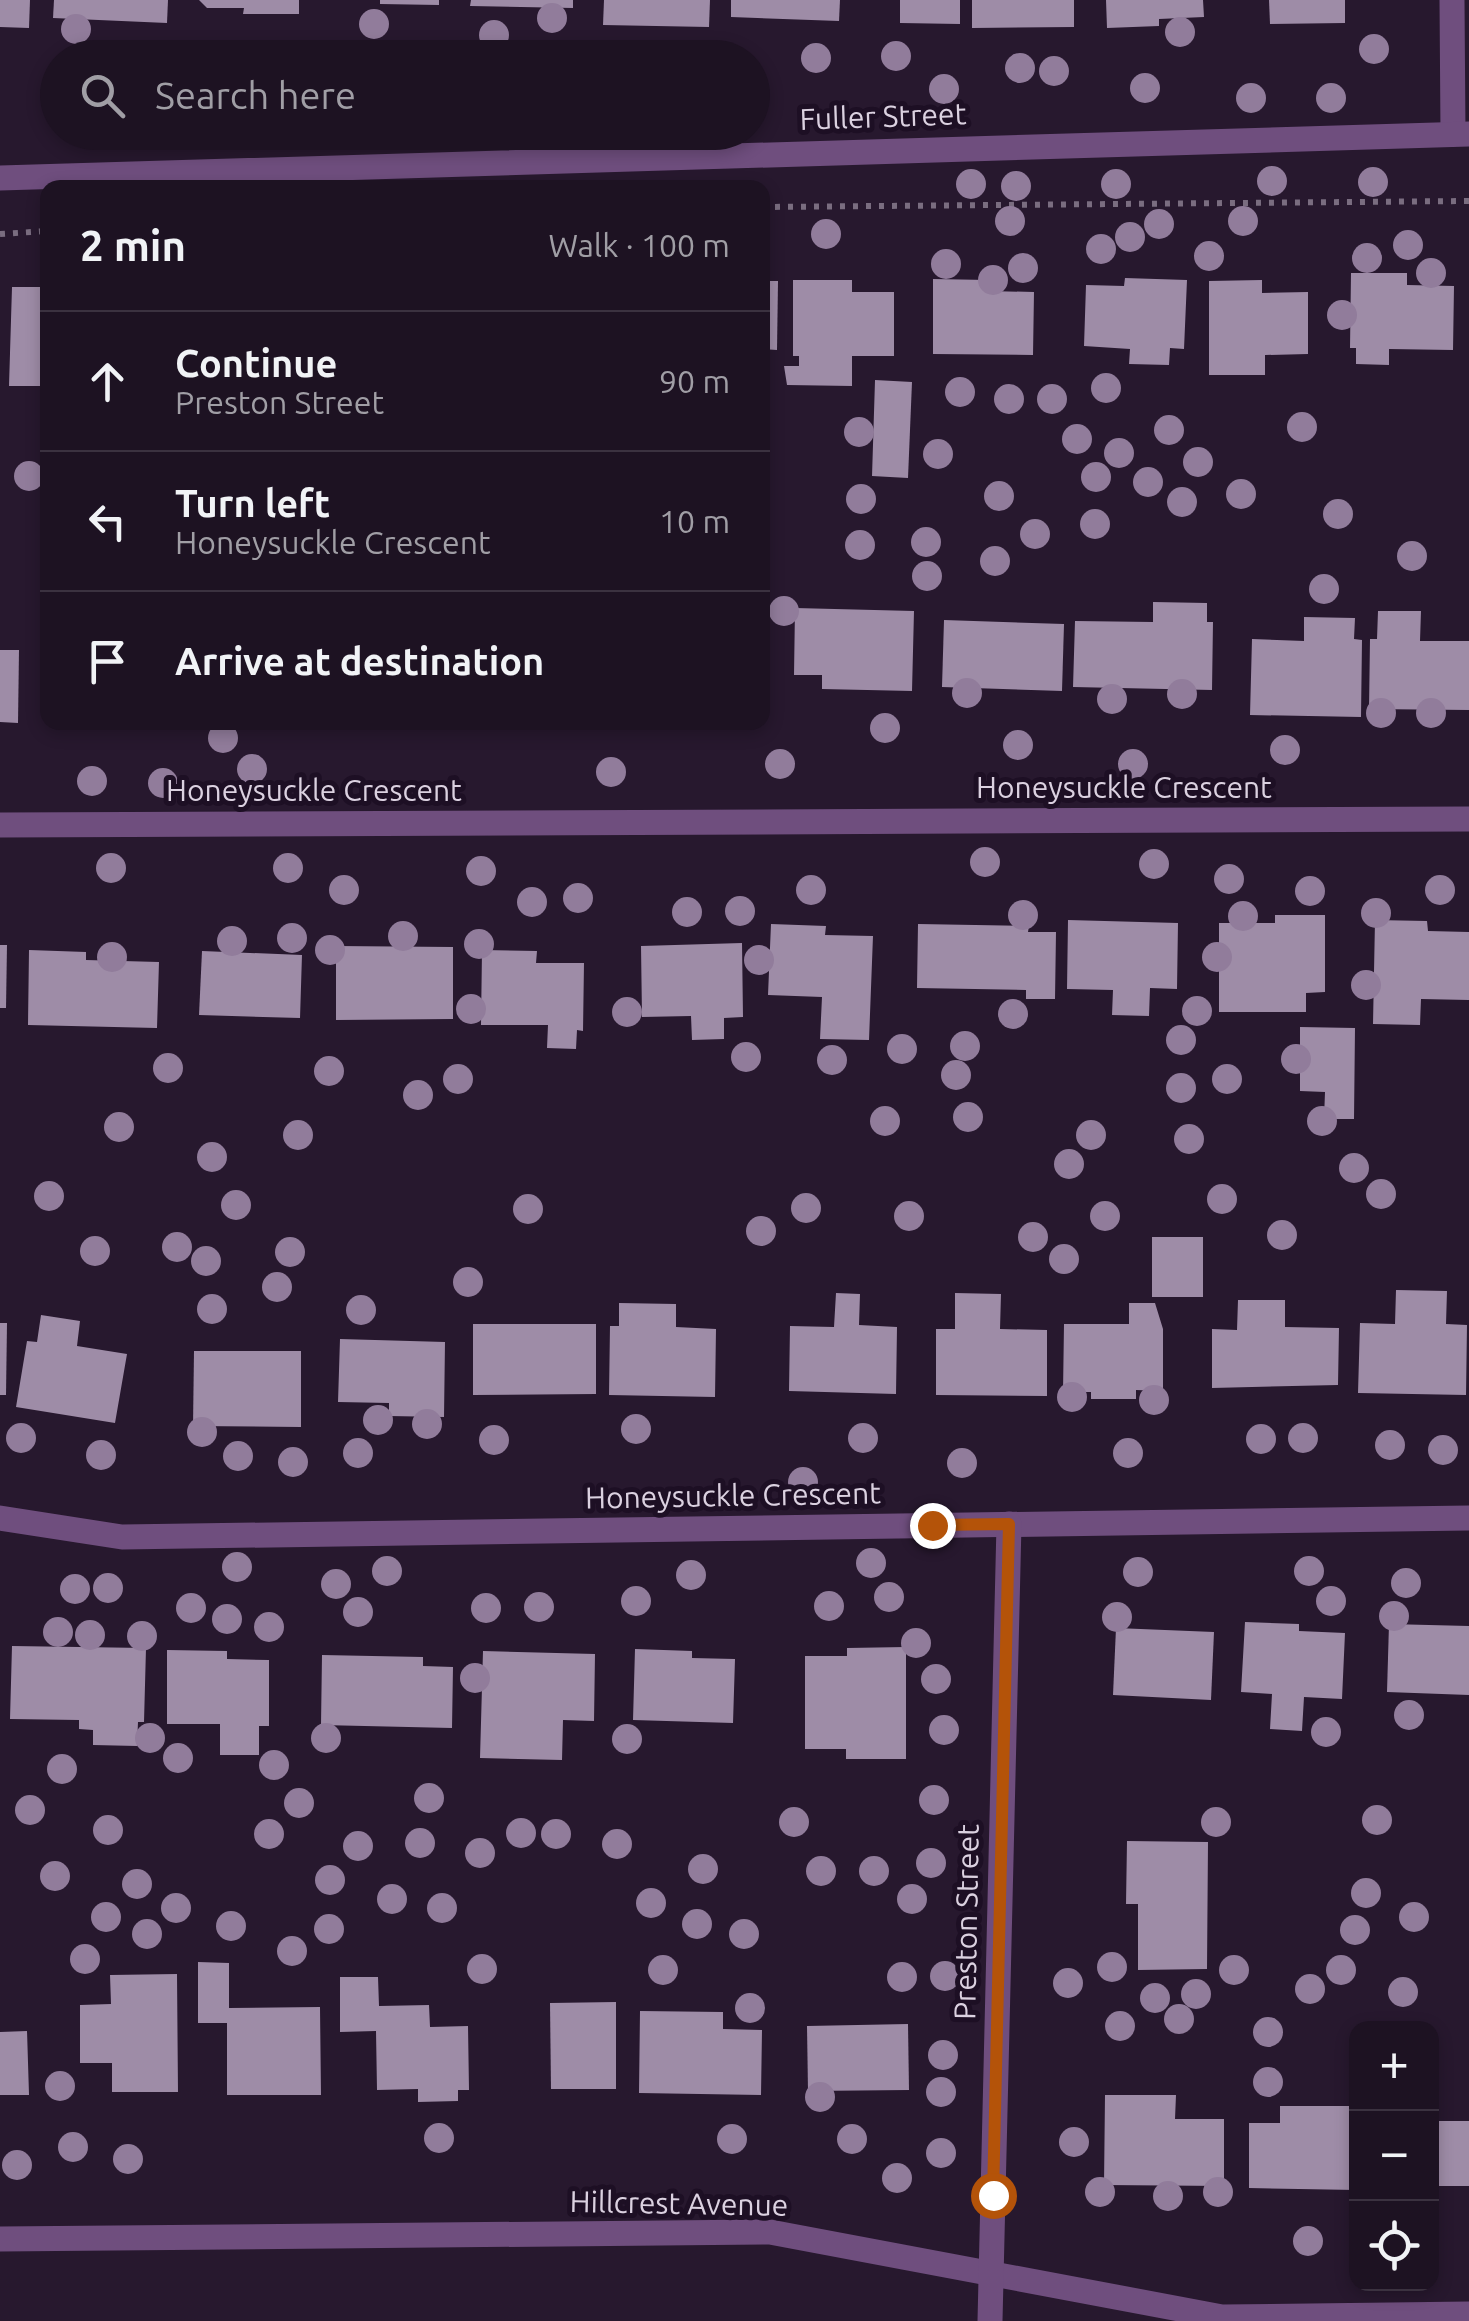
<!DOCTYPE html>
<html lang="en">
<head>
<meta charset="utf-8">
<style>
	:root { --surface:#1d1222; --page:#251b2a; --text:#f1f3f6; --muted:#a09ea5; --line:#3b3240 }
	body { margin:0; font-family:Ubuntu,sans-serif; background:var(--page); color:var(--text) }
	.controls { position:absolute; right:30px; bottom:30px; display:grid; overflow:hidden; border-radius:20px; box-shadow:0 5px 15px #0003 }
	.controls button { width:90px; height:90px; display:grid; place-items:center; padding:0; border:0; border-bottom:2px solid var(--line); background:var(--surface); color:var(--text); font:50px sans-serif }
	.stop { position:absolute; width:30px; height:30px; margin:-22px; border:8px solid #b45309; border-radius:50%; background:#fff }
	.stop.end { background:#b45309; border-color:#fff; box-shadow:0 2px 10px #0008 }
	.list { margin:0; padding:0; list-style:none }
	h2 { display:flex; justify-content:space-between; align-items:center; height:130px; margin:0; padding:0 40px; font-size:42px }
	h2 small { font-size:32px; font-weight:400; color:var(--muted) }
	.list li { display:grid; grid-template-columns:65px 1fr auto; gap:30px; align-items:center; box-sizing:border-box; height:140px; padding:0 40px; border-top:2px solid var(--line) }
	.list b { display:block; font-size:38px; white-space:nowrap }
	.list p { margin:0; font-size:32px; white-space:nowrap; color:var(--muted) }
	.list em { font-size:32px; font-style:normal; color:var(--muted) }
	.icon { flex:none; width:55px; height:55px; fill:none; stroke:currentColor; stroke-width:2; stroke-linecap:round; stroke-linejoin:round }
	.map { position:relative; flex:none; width:1469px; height:2321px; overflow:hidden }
	.search { position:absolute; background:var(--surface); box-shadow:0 5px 15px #0003; left:40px; top:40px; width:730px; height:110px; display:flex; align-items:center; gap:25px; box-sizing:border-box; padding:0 35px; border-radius:55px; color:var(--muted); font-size:38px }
	.panel { position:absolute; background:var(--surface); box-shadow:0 5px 15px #0003; left:40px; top:180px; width:730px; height:550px; border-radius:20px }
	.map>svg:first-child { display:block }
	.building { fill:#9e8ca7 }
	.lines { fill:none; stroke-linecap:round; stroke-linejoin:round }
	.path { stroke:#7a6d80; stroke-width:6; stroke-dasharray:5 8; stroke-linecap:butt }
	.minor { stroke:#6f4e7e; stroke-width:25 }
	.tree { fill:#917c9b }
	.route { stroke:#b45309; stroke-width:12 }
	.labels { text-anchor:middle; stroke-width:10; stroke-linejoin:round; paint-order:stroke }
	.street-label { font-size:30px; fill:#dbd1e0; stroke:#1d0f24 }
</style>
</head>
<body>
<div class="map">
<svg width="1469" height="2321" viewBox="0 0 1469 2321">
	<rect width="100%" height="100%" fill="#27182e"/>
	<!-- building -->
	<g class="building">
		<path d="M0,0H30L29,28L0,27Z"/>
		<path d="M54,0H168L167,23L53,18Z"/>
		<path d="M199,0H299V14H243L244,8H207Z"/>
		<path d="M380,0H439V5L380,4Z"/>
		<path d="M471,0H573V8L470,6Z"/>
		<path d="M604,0H710L709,27L603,25Z"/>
		<path d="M731,0H840L839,21L731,17Z"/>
		<path d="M900,0H960V24L900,23Z"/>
		<path d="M972,0H1074V27L972,28Z"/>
		<path d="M1106,0H1203L1204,17L1159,19V26L1107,28Z"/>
		<path d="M1269,0H1345V23L1270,24Z"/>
		<path d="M1351,273H1407V285L1454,286L1453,350L1389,349V365L1356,364V348H1350Z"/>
		<path d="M1125,278L1187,280L1184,349L1170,348L1169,365L1129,364L1130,349L1084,346L1086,285L1124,286Z"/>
		<path d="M933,279L988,280V291L1034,292L1033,355L933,354Z"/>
		<path d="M793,280H852V292H894V356H852V386L787,385L784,366H799V356H793Z"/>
		<path d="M1262,280V293L1308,292V354L1265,355V375H1209V281Z"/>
		<path d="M762,281H778L777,350L762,349Z"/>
		<path d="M12,287H48V386H9Z"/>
		<path d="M875,380L912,382L908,478L872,476Z"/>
		<path d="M1153,602L1207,603V622H1213L1212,690L1073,687L1075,621L1153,622Z"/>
		<path d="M795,608L914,611L912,691L822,689V675H794Z"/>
		<path d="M1378,611H1421L1420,641H1469V710L1369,709L1370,639H1377Z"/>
		<path d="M1304,617L1355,618L1354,639L1362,640L1361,717L1250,715L1252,639L1304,641Z"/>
		<path d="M944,620L1064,624L1062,691L942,687Z"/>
		<path d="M0,650H19L18,723L0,722Z"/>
		<path d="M1275,915H1325V992L1306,993V1012H1219V923H1275Z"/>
		<path d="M1068,920L1178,923L1177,989L1150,988L1149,1016L1112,1015L1113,990L1067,989Z"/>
		<path d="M1375,920L1427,921L1428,931L1469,932V1000L1421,999L1420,1025L1373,1024Z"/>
		<path d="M771,924L826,926L825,935L873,936L869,1040L820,1039L822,997L768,995Z"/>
		<path d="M918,924L1029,926L1028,932H1056L1055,999H1026V990L917,988Z"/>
		<path d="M742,943L743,1017L724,1018V1039L692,1040L691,1016L642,1017L641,946Z"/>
		<path d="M0,945H7L6,1008H0Z"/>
		<path d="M336,946L453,947V1019L336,1020Z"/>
		<path d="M29,950L86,952V960L159,962L157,1028L28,1025Z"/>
		<path d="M482,950L537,951L536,963H584L583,1031L577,1030L576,1049L547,1048L548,1025H481Z"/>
		<path d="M202,951L302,955L300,1018L199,1015Z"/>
		<path d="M1300,1027L1355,1028L1354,1119H1324L1325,1092L1300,1091Z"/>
		<rect x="1152" y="1237" width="51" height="60"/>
		<path d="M1396,1290L1447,1291L1446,1324L1467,1325L1466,1395L1358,1393L1360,1323L1395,1324Z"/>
		<path d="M836,1293L860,1294L859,1325L897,1327L896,1394L789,1391L790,1326L834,1327Z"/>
		<path d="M955,1293L1001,1294L1000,1329L1047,1330V1396L936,1395V1329H955Z"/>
		<path d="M1238,1300H1285V1327L1339,1328L1338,1385L1212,1388V1329L1237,1330Z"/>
		<path d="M619,1303L676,1304V1327L716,1329L715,1397L609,1395L610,1326H619Z"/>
		<path d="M1129,1303H1155L1163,1329V1391L1136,1390V1399H1091V1392H1063L1064,1324H1129Z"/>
		<path d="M41,1315L80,1321L77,1346L127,1354L115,1423L16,1407L27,1341L37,1342Z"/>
		<path d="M0,1323H7L6,1395H0Z"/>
		<path d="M473,1324H596V1394L473,1395Z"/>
		<path d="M340,1339L445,1342L444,1417L389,1416V1403L338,1402Z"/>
		<path d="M194,1351H301V1427L193,1426Z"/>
		<path d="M1245,1622L1299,1624V1631L1345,1633L1342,1699L1304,1697L1302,1731L1270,1729L1272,1694L1241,1692Z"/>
		<path d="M1389,1624L1469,1626V1695L1387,1692Z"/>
		<path d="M1116,1628L1214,1632L1211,1700L1113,1695Z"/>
		<path d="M12,1646L146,1648L144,1722H138L137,1746L93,1745V1730L79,1729V1720L10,1719Z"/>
		<path d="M906,1647V1759H846V1749H805V1656H847V1648Z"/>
		<path d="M635,1649L692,1651V1658L735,1659L733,1723L633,1720Z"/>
		<path d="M167,1650L227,1651V1659L269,1660V1726H259V1755H220V1724H167Z"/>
		<path d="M483,1651L595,1654L594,1721L563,1720L562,1760L480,1758Z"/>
		<path d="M322,1655L423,1657V1666L453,1667L452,1728L321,1725Z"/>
		<path d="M1127,1841L1208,1842L1207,1969L1138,1970V1904H1126Z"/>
		<path d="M198,1962L229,1963V2008L320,2007L321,2095H227V2023H198Z"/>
		<path d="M177,1974L178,2092H112V2063H80V2005L111,2004L110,1975Z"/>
		<path d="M340,1977H378L379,2006L429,2005L430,2027L468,2026L469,2090H458V2101L418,2102V2089L377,2090L376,2031L340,2032Z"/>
		<path d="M616,2002V2089H551L550,2003Z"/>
		<path d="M640,2011L723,2012V2029L762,2030L761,2095L639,2093Z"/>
		<path d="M908,2024L909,2090L808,2091L807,2026Z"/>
		<path d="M27,2031L29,2095H0V2032Z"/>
		<path d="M1105,2095H1176L1175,2119H1224V2186L1104,2185Z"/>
		<path d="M1280,2106H1356V2190L1249,2188V2123H1280Z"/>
		<rect x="1432" y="2121" width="37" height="65"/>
	</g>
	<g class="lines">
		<!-- path -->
		<g class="path">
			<path d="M762,207L1469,201"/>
			<path d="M0,234L48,231"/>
		</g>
		<!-- minor -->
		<g class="minor">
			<path d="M1452,0L1453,134"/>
			<path d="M0,178L1469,134"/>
			<path d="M0,825L1469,819"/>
			<path d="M0,1518L122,1537L1469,1518"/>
			<path d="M0,2239L770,2232L1222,2317L1469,2314"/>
			<path d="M990,2321L1009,1524"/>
		</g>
	</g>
	<!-- trees -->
	<g class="tree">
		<circle cx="552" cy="18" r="15"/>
		<circle cx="374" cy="24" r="15"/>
		<circle cx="76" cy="29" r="15"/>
		<circle cx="1180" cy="32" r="15"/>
		<circle cx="494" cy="35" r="15"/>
		<circle cx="1374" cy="49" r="15"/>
		<circle cx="896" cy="56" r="15"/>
		<circle cx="816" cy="58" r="15"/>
		<circle cx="1020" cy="68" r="15"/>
		<circle cx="1054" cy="71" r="15"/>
		<circle cx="1145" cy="88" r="15"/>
		<circle cx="944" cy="89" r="15"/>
		<circle cx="1251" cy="98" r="15"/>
		<circle cx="1331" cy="98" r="15"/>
		<circle cx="1272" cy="181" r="15"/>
		<circle cx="1373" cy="182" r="15"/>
		<circle cx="971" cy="184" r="15"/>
		<circle cx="1116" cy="184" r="15"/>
		<circle cx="1016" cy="186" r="15"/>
		<circle cx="1010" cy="221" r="15"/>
		<circle cx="1243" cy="221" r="15"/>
		<circle cx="1159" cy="224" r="15"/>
		<circle cx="826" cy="234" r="15"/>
		<circle cx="1130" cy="237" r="15"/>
		<circle cx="1408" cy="245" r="15"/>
		<circle cx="1101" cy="249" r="15"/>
		<circle cx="1209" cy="256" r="15"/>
		<circle cx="1367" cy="258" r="15"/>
		<circle cx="946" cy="264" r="15"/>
		<circle cx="1023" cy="268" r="15"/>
		<circle cx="1431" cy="273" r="15"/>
		<circle cx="993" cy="280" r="15"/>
		<circle cx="1342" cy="315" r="15"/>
		<circle cx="1106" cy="388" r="15"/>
		<circle cx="960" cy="392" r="15"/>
		<circle cx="1009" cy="399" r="15"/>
		<circle cx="1052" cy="399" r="15"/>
		<circle cx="1302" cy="427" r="15"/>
		<circle cx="1169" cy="430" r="15"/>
		<circle cx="859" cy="432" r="15"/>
		<circle cx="1077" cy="439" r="15"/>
		<circle cx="1119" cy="453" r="15"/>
		<circle cx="938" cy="454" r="15"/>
		<circle cx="1198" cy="462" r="15"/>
		<circle cx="29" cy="476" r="15"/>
		<circle cx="1096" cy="477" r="15"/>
		<circle cx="1148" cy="482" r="15"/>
		<circle cx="1241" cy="494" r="15"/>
		<circle cx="999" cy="496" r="15"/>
		<circle cx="861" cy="499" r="15"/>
		<circle cx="1182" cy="502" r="15"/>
		<circle cx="1338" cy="514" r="15"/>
		<circle cx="1095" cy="524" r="15"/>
		<circle cx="1035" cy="534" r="15"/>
		<circle cx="926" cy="542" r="15"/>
		<circle cx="860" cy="545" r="15"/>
		<circle cx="1412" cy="556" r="15"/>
		<circle cx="995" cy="561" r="15"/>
		<circle cx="927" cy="576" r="15"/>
		<circle cx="1324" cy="589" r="15"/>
		<circle cx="784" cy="611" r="15"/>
		<circle cx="967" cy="693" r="15"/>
		<circle cx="1182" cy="694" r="15"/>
		<circle cx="1112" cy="699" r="15"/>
		<circle cx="1381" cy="713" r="15"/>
		<circle cx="1431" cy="713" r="15"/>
		<circle cx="885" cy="728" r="15"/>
		<circle cx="223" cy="738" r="15"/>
		<circle cx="1018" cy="745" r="15"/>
		<circle cx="1285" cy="750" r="15"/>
		<circle cx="780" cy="764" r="15"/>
		<circle cx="1133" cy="764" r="15"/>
		<circle cx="252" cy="769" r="15"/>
		<circle cx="611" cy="772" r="15"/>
		<circle cx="92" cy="781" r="15"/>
		<circle cx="163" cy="783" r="15"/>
		<circle cx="985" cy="862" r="15"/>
		<circle cx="1154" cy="864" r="15"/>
		<circle cx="111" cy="868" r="15"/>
		<circle cx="288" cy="868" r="15"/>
		<circle cx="481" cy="871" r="15"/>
		<circle cx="1229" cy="879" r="15"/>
		<circle cx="344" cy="890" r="15"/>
		<circle cx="811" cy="890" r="15"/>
		<circle cx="1440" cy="890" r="15"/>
		<circle cx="1310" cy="891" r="15"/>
		<circle cx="578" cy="898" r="15"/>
		<circle cx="532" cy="902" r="15"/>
		<circle cx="740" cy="911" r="15"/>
		<circle cx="687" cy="912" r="15"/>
		<circle cx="1376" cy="913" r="15"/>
		<circle cx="1023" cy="915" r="15"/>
		<circle cx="1243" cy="916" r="15"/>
		<circle cx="403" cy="936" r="15"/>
		<circle cx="292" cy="938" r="15"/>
		<circle cx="232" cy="941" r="15"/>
		<circle cx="479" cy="944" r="15"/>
		<circle cx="330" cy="950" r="15"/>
		<circle cx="112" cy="957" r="15"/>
		<circle cx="1217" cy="957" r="15"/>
		<circle cx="759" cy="960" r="15"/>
		<circle cx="1366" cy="985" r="15"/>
		<circle cx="471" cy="1009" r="15"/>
		<circle cx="1197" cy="1011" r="15"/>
		<circle cx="627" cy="1012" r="15"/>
		<circle cx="1013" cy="1014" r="15"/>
		<circle cx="1181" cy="1040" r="15"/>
		<circle cx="965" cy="1046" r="15"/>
		<circle cx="902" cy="1049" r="15"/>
		<circle cx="746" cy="1057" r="15"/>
		<circle cx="1296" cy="1059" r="15"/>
		<circle cx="832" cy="1060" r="15"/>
		<circle cx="168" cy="1068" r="15"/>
		<circle cx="329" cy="1071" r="15"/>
		<circle cx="956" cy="1075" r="15"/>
		<circle cx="458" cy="1079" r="15"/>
		<circle cx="1227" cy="1079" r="15"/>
		<circle cx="1181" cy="1088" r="15"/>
		<circle cx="418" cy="1095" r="15"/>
		<circle cx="968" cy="1117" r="15"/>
		<circle cx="885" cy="1121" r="15"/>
		<circle cx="1322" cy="1121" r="15"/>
		<circle cx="119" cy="1127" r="15"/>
		<circle cx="298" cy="1135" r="15"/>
		<circle cx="1091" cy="1135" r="15"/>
		<circle cx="1189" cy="1139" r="15"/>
		<circle cx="212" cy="1157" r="15"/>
		<circle cx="1069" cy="1164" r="15"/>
		<circle cx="1354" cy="1168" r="15"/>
		<circle cx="1381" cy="1194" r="15"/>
		<circle cx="49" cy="1196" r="15"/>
		<circle cx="1222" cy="1199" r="15"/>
		<circle cx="236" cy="1205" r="15"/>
		<circle cx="806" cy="1208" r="15"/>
		<circle cx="528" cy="1209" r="15"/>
		<circle cx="909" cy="1216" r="15"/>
		<circle cx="1105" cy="1216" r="15"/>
		<circle cx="761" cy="1231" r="15"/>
		<circle cx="1282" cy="1235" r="15"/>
		<circle cx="1033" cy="1237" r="15"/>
		<circle cx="177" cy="1247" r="15"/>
		<circle cx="95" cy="1251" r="15"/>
		<circle cx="290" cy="1252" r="15"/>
		<circle cx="1064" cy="1259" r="15"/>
		<circle cx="206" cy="1261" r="15"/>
		<circle cx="468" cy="1282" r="15"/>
		<circle cx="277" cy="1287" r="15"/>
		<circle cx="212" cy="1309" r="15"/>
		<circle cx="361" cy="1310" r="15"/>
		<circle cx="1072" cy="1397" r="15"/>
		<circle cx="1154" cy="1400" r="15"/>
		<circle cx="378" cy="1420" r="15"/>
		<circle cx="427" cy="1424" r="15"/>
		<circle cx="636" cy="1429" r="15"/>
		<circle cx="202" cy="1432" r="15"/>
		<circle cx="21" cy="1438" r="15"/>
		<circle cx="863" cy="1438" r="15"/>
		<circle cx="1303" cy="1438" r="15"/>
		<circle cx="1261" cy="1439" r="15"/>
		<circle cx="494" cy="1440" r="15"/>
		<circle cx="1390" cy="1445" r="15"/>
		<circle cx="1443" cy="1450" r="15"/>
		<circle cx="358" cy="1453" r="15"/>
		<circle cx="1128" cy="1453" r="15"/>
		<circle cx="101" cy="1455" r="15"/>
		<circle cx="238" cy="1456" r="15"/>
		<circle cx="293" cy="1462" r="15"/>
		<circle cx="962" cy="1463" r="15"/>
		<circle cx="803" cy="1482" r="15"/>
		<circle cx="871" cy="1563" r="15"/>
		<circle cx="237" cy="1567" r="15"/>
		<circle cx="387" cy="1571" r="15"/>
		<circle cx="1309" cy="1571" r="15"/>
		<circle cx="1138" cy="1572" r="15"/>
		<circle cx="691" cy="1575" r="15"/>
		<circle cx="1406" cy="1583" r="15"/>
		<circle cx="336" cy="1584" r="15"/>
		<circle cx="108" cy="1588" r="15"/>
		<circle cx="75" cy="1589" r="15"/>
		<circle cx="889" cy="1597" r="15"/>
		<circle cx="636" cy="1601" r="15"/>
		<circle cx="1331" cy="1601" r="15"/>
		<circle cx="829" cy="1606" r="15"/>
		<circle cx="539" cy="1607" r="15"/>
		<circle cx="191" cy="1608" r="15"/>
		<circle cx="486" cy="1608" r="15"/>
		<circle cx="358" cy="1612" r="15"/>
		<circle cx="1394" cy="1616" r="15"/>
		<circle cx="1117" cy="1617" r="15"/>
		<circle cx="227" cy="1619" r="15"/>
		<circle cx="269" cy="1627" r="15"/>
		<circle cx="58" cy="1632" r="15"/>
		<circle cx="90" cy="1635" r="15"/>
		<circle cx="142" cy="1636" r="15"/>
		<circle cx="916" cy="1643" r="15"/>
		<circle cx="475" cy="1678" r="15"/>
		<circle cx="936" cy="1679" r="15"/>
		<circle cx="1409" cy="1715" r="15"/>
		<circle cx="944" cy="1730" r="15"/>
		<circle cx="1326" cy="1732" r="15"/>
		<circle cx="150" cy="1738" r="15"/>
		<circle cx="326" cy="1738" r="15"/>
		<circle cx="627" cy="1739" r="15"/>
		<circle cx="178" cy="1758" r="15"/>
		<circle cx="274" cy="1765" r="15"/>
		<circle cx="62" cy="1769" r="15"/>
		<circle cx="429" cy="1798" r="15"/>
		<circle cx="934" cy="1800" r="15"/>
		<circle cx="299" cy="1803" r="15"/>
		<circle cx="30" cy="1810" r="15"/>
		<circle cx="1377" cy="1820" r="15"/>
		<circle cx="794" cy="1822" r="15"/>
		<circle cx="1216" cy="1822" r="15"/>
		<circle cx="108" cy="1830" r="15"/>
		<circle cx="521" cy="1833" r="15"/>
		<circle cx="269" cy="1834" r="15"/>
		<circle cx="556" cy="1834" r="15"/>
		<circle cx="420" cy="1843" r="15"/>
		<circle cx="617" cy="1844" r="15"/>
		<circle cx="358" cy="1846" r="15"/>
		<circle cx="480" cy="1853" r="15"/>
		<circle cx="931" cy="1863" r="15"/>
		<circle cx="703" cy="1869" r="15"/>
		<circle cx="821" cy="1871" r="15"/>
		<circle cx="874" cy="1871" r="15"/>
		<circle cx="55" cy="1876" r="15"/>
		<circle cx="330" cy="1880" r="15"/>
		<circle cx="137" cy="1884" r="15"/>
		<circle cx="1366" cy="1893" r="15"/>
		<circle cx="392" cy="1899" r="15"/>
		<circle cx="912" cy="1899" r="15"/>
		<circle cx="651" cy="1903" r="15"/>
		<circle cx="176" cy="1908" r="15"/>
		<circle cx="442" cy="1908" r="15"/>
		<circle cx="106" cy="1917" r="15"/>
		<circle cx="1414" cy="1917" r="15"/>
		<circle cx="697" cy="1924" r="15"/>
		<circle cx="231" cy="1926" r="15"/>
		<circle cx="329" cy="1929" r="15"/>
		<circle cx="1355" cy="1930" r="15"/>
		<circle cx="147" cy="1934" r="15"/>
		<circle cx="744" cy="1934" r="15"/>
		<circle cx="292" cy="1951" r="15"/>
		<circle cx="85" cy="1959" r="15"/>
		<circle cx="1112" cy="1967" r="15"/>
		<circle cx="482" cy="1969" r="15"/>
		<circle cx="663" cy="1970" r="15"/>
		<circle cx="1234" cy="1970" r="15"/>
		<circle cx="1341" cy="1970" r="15"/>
		<circle cx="945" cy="1976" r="15"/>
		<circle cx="902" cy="1977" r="15"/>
		<circle cx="1068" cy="1983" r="15"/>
		<circle cx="1310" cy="1989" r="15"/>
		<circle cx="1403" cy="1992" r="15"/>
		<circle cx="1196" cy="1994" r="15"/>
		<circle cx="1155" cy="1998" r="15"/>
		<circle cx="750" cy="2008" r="15"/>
		<circle cx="1179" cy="2019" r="15"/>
		<circle cx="1120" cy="2026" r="15"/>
		<circle cx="1268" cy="2032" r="15"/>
		<circle cx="943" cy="2055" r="15"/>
		<circle cx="1268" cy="2082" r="15"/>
		<circle cx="60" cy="2086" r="15"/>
		<circle cx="941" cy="2092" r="15"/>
		<circle cx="820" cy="2097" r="15"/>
		<circle cx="439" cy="2138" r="15"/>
		<circle cx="732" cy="2139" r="15"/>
		<circle cx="852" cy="2139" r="15"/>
		<circle cx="1074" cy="2142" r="15"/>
		<circle cx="73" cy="2147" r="15"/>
		<circle cx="941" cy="2153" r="15"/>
		<circle cx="128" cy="2159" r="15"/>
		<circle cx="17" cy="2165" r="15"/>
		<circle cx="897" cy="2178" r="15"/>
		<circle cx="1100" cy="2192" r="15"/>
		<circle cx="1218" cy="2192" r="15"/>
		<circle cx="1168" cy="2196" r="15"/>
		<circle cx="1308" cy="2241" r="15"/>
	</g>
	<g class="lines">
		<!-- route -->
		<path class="route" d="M932,1525L1009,1524L993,2195"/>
	</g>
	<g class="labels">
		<!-- street labels -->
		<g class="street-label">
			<text transform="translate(883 117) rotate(-2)" y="10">Fuller Street</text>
			<text x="1124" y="798">Honeysuckle Crescent</text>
			<text x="314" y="801">Honeysuckle Crescent</text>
			<text transform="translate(733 1496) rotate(-1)" y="10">Honeysuckle Crescent</text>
			<text transform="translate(967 1922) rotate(-89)" y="10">Preston Street</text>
			<text transform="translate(679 2204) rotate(1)" y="10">Hillcrest Avenue</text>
		</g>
	</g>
</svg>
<div class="controls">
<button>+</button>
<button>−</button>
<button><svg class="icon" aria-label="locate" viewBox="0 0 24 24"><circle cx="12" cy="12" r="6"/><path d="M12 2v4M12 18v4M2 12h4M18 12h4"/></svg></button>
</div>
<div class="stop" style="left:993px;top:2195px"></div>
<div class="stop end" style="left:932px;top:1525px"></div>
<div class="search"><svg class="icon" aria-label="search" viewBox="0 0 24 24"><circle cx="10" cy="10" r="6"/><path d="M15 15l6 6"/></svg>Search here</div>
<section class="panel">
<h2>2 min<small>Walk · 100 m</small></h2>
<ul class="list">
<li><svg class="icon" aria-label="ahead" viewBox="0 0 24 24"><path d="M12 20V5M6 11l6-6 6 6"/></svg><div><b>Continue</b><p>Preston Street</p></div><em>90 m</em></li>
<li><svg class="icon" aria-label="left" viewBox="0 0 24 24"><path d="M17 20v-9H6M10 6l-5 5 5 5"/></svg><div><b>Turn left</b><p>Honeysuckle Crescent</p></div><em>10 m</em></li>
<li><svg class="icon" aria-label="arrive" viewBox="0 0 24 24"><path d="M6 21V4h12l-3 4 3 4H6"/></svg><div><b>Arrive at destination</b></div></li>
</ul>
</section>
</div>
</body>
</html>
